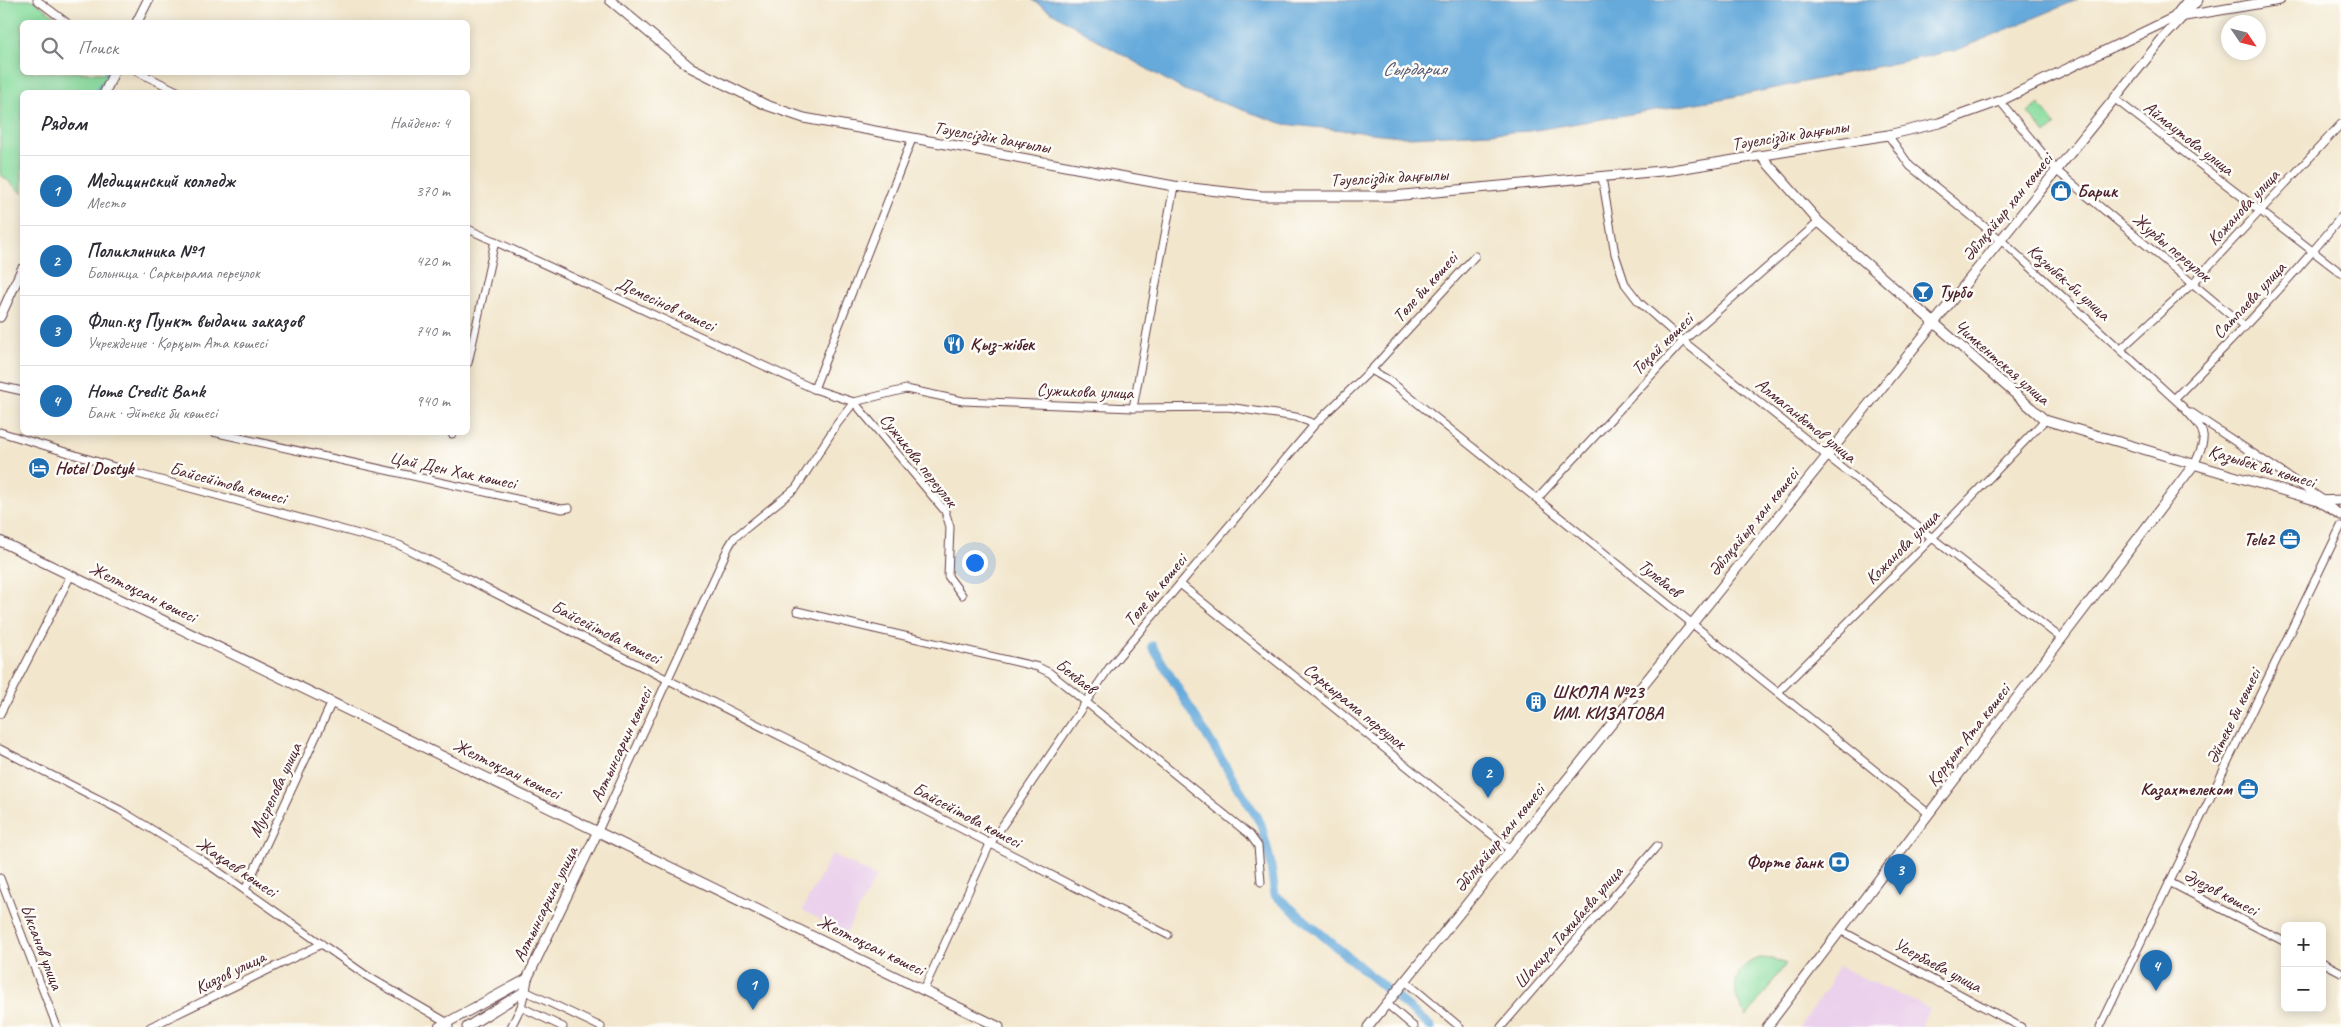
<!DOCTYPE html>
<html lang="ru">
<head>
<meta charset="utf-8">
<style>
	:root { --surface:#fff; --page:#f2f2f3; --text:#2b2b33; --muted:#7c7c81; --line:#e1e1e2; --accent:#1f6fb2 }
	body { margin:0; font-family:Caveat,sans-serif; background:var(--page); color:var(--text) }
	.controls { position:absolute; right:15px; bottom:15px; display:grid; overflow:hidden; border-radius:8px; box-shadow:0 2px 12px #0003 }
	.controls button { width:45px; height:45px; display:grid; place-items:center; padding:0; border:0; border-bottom:1px solid var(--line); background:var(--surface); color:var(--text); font:25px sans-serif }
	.compass { position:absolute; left:2221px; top:15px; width:45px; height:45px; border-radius:50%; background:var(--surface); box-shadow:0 2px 12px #0003; rotate:125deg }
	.you { position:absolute; left:974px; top:562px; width:18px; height:18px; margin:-12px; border:4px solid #fff; border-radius:50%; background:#1a73e8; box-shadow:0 0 0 8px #1a73e833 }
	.badge { display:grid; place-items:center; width:32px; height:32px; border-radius:50%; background:var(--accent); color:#fff; font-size:16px; font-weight:700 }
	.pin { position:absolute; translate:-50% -41px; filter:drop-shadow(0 1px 2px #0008) }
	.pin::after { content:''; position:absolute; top:26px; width:18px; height:15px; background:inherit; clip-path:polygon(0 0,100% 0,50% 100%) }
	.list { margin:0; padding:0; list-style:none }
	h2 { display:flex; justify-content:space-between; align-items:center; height:65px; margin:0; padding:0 20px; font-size:21px }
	h2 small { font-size:16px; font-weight:400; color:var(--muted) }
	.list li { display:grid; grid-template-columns:32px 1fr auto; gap:15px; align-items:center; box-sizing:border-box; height:70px; padding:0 20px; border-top:1px solid var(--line) }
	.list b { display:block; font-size:19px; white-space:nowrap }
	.list p { margin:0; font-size:16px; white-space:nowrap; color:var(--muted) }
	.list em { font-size:16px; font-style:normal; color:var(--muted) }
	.icon { flex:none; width:28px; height:28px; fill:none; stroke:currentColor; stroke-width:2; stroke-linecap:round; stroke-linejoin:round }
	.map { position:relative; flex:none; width:2341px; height:1027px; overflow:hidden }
	.search { position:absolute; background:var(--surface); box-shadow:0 2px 12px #0003; left:20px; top:20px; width:450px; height:55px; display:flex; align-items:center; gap:12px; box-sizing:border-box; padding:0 18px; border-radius:8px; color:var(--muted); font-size:19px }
	.panel { position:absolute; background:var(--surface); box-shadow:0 2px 12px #0003; left:20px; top:90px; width:450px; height:345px; border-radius:8px }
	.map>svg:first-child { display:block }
	.built { fill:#ebd1ec }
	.green { fill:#89dd9f; stroke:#6a7e65 }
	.water { fill:#66aadb; stroke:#586483 }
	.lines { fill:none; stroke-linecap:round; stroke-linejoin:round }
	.stream { stroke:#66aadb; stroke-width:2.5 }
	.canal { stroke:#66aadb; stroke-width:9 }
	.minor-casing { stroke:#633d43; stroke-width:9 }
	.tertiary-casing { stroke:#633d43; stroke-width:11 }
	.minor { stroke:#fff; stroke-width:7 }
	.tertiary { stroke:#fff; stroke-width:9 }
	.labels { text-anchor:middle; stroke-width:5; stroke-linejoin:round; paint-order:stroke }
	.street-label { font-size:18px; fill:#4a1f2b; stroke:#fdfcf7 }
	.poi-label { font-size:18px; font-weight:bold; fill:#4a1f2b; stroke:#fdfcf7; text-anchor:start }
	.water-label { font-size:19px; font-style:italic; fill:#555771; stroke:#fdfcf7 }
</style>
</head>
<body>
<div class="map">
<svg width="2341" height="1027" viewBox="0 0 2341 1027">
	<rect width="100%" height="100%" fill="#fdfcf7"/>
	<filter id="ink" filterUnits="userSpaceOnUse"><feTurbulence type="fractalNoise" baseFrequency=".02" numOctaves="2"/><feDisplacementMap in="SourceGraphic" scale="10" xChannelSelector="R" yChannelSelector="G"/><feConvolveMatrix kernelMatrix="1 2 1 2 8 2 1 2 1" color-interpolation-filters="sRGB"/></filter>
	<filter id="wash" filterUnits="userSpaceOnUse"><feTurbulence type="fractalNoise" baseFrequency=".0096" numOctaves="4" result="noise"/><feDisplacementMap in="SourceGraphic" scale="20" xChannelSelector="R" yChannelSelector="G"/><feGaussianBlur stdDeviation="1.12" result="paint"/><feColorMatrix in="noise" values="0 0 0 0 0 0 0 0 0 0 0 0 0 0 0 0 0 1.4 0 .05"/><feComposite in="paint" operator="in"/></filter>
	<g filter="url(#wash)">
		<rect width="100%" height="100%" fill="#f2e6cc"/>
		<!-- built -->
		<g class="built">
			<path d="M832,854L876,877L846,933L802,910Z"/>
			<path d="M1838,966L1930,1009L1921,1027H1799L1831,983L1830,982Z"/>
		</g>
		<!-- green -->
		<g class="green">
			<path d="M0,0H33L63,22H22V72L114,73L104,92H22V193L0,174Z"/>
			<path d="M2039,104L2056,125L2046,134L2028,113Z"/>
			<path d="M1760,958L1774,959L1786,964L1747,1016C1729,996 1731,966 1760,958Z"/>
		</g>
		<!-- water -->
		<path class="water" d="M1032,0H2077L1957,50L1732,97L1530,131L1409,137L1284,124L1184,90L1102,43Z"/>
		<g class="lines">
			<!-- stream -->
			<g class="stream">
				<path d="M105,74L106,72"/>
				<path d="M96,92L101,83"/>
			</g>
			<!-- canal -->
			<path class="canal" d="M1152,646L1261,824L1270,860L1275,895L1431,1027"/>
		</g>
	</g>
	<g filter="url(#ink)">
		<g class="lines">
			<!-- minor casing -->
			<g class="minor-casing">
				<g id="minor">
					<path d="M37,0L66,22"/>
					<path d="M138,72L179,92"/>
					<path d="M2115,99L2341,273"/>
					<path d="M2000,101L2057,171L2245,327"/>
					<path d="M1888,135L1910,166L2001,240L2183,407C2204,431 2210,432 2195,463"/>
					<path d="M1602,177L1615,254L1625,284L1639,302L1683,341L1827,456L2062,639"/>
					<path d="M468,229L814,389L854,402"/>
					<path d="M2121,349L2193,283L2341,124"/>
					<path d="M468,363L495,241"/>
					<path d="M1371,370L1390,381L1928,813"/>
					<path d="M0,386L22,391"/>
					<path d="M814,389L912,139"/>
					<path d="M2175,398C2232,340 2290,281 2341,217"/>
					<path d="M854,402L906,389L963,401L1133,408L1228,407L1296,417L1315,424"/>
					<path d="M854,402L945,511L950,527L948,576L962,595"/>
					<path d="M1133,408L1174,186"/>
					<path d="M2192,413L2325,501"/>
					<path d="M0,432L131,472L399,545L816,754L1168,935"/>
					<path d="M213,432L562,509L569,508"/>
					<path d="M452,434V432"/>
					<path d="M1538,498L1683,341L1819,222"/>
					<path d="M1180,584L1511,850"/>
					<path d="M797,611L1038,667L1050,673L1250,835L1258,846L1261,882"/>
					<path d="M1778,692L1932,538L2045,420"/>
					<path d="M0,714L71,575"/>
					<path d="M0,749L120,810L202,860L367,976L448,1023L449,1027"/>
					<path d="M598,831L729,546L734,538L796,488L837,424L854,402"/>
					<path d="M0,878L57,1027"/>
					<path d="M2169,882L2285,942"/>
					<path d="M245,890L332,702"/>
					<path d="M1840,930L2021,1027"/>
					<path d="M2322,962L2341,972"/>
					<path d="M1405,981L1460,1027"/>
					<path d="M924,989L990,844L1109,668L1315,424L1371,370L1475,256"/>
					<path d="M1387,1004L1414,1027"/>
					<path d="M521,1007L563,1027"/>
					<path d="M150,1027L322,944"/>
					<path d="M511,1027L521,1007L525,991L601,1027"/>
					<path d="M1501,1027L1657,846"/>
					<path d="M2100,1027L2341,526"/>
				</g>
			</g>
			<!-- tertiary casing -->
			<g class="tertiary-casing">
				<g id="tertiary">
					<path d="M610,0L690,67L766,105L804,118L1174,186L1262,196H1393L1672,170L1888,135L1939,123L2000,101L2173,18L2280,0"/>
					<path d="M2172,20L2188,0"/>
					<path d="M137,22L148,0"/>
					<path d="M105,92L114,72"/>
					<path d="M1762,157L1819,222L2045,420L2318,501L2341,515"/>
					<path d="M0,317L22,269"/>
					<path d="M2319,501L2341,500"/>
					<path d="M0,541L999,1027"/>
					<path d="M439,1027L527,979"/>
					<path d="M467,1027L525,991L527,979L598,831"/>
					<path d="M1368,1027L2163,38L2198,0"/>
					<path d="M1767,1027L2195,463"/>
				</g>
			</g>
			<!-- minor -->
			<use href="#minor" class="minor"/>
			<!-- tertiary -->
			<use href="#tertiary" class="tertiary"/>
		</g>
	</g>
	<!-- icons -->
	<defs>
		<g id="shop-disc" transform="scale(1.125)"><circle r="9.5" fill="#1f6fb2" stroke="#fdfcf7"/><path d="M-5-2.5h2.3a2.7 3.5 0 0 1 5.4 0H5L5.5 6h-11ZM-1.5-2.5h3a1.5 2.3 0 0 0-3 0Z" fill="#fff"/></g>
		<g id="bar-disc" transform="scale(1.125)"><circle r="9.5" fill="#1f6fb2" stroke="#fdfcf7"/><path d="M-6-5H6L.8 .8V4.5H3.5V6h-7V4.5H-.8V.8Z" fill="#fff"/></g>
		<g id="restaurant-disc" transform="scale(1.125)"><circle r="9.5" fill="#1f6fb2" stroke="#fdfcf7"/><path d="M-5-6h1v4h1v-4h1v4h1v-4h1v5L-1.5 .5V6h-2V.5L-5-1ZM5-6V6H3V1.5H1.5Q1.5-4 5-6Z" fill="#fff"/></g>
		<g id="hotel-disc" transform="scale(1.125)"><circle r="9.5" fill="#1f6fb2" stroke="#fdfcf7"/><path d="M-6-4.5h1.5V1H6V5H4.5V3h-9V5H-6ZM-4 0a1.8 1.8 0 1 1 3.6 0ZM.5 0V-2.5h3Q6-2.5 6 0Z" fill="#fff"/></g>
		<g id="office-disc" transform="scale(1.125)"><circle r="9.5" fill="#1f6fb2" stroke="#fdfcf7"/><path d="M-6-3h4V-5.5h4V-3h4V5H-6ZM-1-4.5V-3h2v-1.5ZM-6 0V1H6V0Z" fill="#fff"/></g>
		<g id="building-disc" transform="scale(1.125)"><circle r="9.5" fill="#1f6fb2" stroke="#fdfcf7"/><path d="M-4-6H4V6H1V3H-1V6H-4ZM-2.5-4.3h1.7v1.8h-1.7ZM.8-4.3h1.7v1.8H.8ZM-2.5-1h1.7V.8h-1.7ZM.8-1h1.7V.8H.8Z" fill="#fff"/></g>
		<g id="bank-disc" transform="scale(1.125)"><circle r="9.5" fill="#1f6fb2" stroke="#fdfcf7"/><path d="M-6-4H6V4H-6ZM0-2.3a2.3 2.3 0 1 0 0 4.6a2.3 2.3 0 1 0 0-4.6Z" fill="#fff"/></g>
	</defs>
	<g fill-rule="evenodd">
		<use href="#shop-disc" x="2061" y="191"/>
		<use href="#bar-disc" x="1923" y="292"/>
		<use href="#restaurant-disc" x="954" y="344"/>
		<use href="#hotel-disc" x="39" y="468"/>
		<use href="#office-disc" x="2290" y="539"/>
		<use href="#building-disc" x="1536" y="702"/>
		<use href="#office-disc" x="2248" y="789"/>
		<use href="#bank-disc" x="1839" y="862"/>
	</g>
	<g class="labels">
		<!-- street labels -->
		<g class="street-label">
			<text transform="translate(1790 135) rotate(-9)" y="6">Тәуелсіздік даңғылы</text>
			<text transform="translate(992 137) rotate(10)" y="6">Тәуелсіздік даңғылы</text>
			<text transform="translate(2189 138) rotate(38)" y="6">Аймаутова улица</text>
			<text transform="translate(1389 177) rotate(-3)" y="6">Тәуелсіздік даңғылы</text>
			<text transform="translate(2007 207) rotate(-51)" y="6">Әбілқайыр хан көшесі</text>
			<text transform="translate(2243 207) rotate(-47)" y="6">Кожанова улица</text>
			<text transform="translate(2172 247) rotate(40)" y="6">Журбы переулок</text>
			<text transform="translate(2069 282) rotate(42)" y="6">Казыбек-би улица</text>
			<text transform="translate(1425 287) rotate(-48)" y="6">Төле би көшесі</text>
			<text transform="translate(2249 300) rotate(-47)" y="6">Сатпаева улица</text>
			<text transform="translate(666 304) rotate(25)" y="6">Демесінов көшесі</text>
			<text transform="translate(1662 344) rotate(-45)" y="6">Тоқай көшесі</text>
			<text transform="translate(2002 362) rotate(41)" y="6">Чимкентская улица</text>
			<text transform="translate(1085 391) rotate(2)" y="6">Сужикова улица</text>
			<text transform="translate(1806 420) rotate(39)" y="6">Алмаганбетов улица</text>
			<text transform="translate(919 460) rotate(52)" y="6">Сужикова переулок</text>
			<text transform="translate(2262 466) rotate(17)" y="6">Қазыбек би көшесі</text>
			<text transform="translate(453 470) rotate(12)" y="6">Цай Ден Хак көшесі</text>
			<text transform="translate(228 483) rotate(15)" y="6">Байсейітова көшесі</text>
			<text transform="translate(1753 522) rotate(-51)" y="6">Әбілқайыр хан көшесі</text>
			<text transform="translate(1902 547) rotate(-45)" y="6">Кожанова улица</text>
			<text transform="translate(1660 578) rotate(39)" y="6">Тулебаев</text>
			<text transform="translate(1155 590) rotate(-50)" y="6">Төле би көшесі</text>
			<text transform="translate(143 592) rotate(26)" y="6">Желтоқсан көшесі</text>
			<text transform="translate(606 632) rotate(27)" y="6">Байсейітова көшесі</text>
			<text transform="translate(1076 676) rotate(38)" y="6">Бекбаев</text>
			<text transform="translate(1355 706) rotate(39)" y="6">Саркырама переулок</text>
			<text transform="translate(2233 716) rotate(-64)" y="6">Әйтеке би көшесі</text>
			<text transform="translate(1968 735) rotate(-52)" y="6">Қорқыт Ата көшесі</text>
			<text transform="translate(621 745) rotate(-65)" y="6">Алтынсарин көшесі</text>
			<text transform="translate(507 769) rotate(26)" y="6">Желтоқсан көшесі</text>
			<text transform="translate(275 790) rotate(-65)" y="6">Мусрепова улица</text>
			<text transform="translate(967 815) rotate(28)" y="6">Байсейітова көшесі</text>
			<text transform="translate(1499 838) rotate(-51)" y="6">Әбілқайыр хан көшесі</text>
			<text transform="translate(237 867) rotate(34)" y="6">Жақаев көшесі</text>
			<text transform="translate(2221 892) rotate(28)" y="6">Әуезов көшесі</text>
			<text transform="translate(545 904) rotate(-64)" y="6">Алтынсарина улица</text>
			<text transform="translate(1568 927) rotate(-49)" y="6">Шакира Тажибаева улица</text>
			<text transform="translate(871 945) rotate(26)" y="6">Желтоқсан көшесі</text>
			<text transform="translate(42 947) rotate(69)" y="6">Ыксанов улица</text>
			<text transform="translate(1938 965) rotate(28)" y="6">Усербаева улица</text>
			<text transform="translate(230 972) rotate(-26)" y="6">Киязов улица</text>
		</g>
		<!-- poi labels -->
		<g class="poi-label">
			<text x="2077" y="197">Барик</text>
			<text x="1939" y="298">Турбо</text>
			<text x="970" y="350">Қыз-жібек</text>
			<text x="55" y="474">Hotel Dostyk</text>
			<text x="2274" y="545" text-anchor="end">Tele2</text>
			<text x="1552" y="698">ШКОЛА №23<tspan x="1552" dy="21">ИМ. КИЗАТОВА</tspan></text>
			<text x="2232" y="795" text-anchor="end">Казахтелеком</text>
			<text x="1823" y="868" text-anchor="end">Форте банк</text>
		</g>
		<!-- water labels -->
		<g class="water-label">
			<text x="1414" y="75">Сырдария</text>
		</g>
	</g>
</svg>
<div class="controls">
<button>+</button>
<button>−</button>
</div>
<svg class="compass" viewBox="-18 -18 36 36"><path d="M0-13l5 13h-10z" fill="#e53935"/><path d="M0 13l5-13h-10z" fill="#7c7c81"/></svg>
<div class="you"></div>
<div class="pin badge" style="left:753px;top:1010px">1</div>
<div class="pin badge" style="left:1488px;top:798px">2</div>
<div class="pin badge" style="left:1900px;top:895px">3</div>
<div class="pin badge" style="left:2156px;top:991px">4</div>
<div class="search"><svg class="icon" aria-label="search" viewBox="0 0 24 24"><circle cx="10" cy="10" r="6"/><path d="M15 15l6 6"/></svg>Поиск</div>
<section class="panel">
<h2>Рядом<small>Найдено: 4</small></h2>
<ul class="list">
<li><span class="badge">1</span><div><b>Медицинский колледж</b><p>Место</p></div><em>370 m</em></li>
<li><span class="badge">2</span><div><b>Поликлиника №1</b><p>Больница · Саркырама переулок</p></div><em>420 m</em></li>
<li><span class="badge">3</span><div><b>Флип.кз Пункт выдачи заказов</b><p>Учреждение · Қорқыт Ата көшесі</p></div><em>740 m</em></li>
<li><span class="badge">4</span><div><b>Home Credit Bank</b><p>Банк · Әйтеке би көшесі</p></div><em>940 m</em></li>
</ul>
</section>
</div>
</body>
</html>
